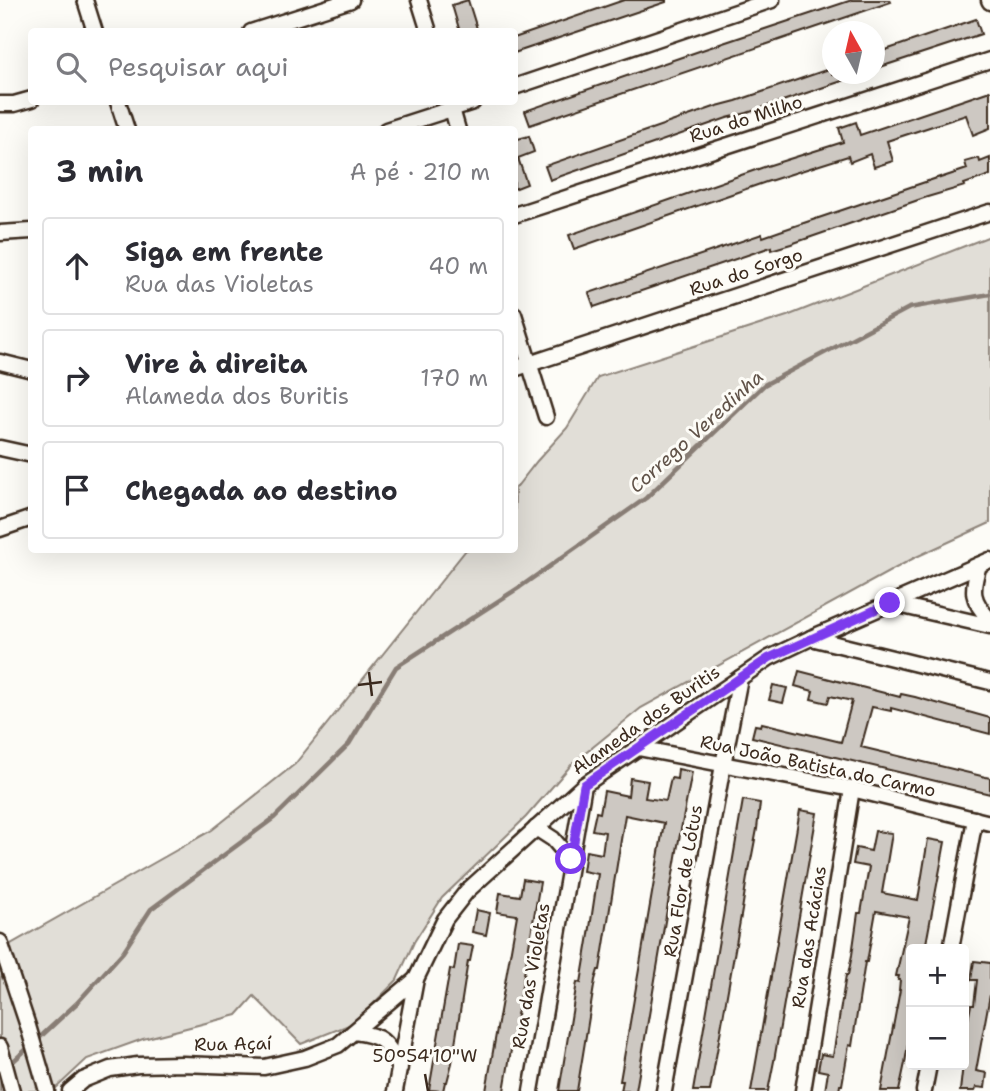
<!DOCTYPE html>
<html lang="pt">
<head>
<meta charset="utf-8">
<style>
	:root { --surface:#fff; --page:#f7f7f7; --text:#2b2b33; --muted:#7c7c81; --line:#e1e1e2 }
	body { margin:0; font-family:"Shantell Sans",sans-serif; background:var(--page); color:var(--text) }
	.controls { position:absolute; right:21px; bottom:21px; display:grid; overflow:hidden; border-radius:7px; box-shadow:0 7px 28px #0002 }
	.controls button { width:63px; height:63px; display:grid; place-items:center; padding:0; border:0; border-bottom:2px solid var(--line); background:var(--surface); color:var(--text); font:35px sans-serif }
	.compass { position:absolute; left:822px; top:21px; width:63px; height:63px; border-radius:50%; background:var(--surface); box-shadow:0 7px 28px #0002; rotate:352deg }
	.stop { position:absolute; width:21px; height:21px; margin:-16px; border:5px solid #7c3aed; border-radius:50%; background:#fff }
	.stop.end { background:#7c3aed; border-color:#fff; box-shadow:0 2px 7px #0008 }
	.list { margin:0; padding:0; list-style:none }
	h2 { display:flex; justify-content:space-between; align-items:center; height:91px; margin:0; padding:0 28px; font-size:30px }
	h2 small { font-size:23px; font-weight:400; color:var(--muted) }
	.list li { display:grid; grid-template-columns:46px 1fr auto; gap:21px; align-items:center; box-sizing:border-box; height:98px; margin:0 14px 14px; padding:0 14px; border:2px solid var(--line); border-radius:7px }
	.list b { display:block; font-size:26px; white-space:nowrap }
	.list p { margin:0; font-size:23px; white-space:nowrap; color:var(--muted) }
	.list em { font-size:23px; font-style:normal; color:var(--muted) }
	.icon { flex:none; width:38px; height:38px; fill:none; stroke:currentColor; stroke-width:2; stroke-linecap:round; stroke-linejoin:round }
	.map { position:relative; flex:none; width:990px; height:1091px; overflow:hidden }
	.search { position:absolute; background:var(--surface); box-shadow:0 7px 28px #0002; left:28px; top:28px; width:490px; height:77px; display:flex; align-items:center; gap:18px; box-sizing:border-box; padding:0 24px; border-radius:7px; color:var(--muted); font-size:26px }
	.panel { position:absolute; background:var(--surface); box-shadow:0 7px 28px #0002; left:28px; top:126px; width:490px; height:427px; border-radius:7px }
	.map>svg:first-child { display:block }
	.green { fill:#e1ded7; stroke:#8e847a; stroke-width:2 }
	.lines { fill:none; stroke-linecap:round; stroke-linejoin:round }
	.stream { stroke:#887d74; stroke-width:4.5 }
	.building { fill:#cdc8c2; stroke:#3b2a1e; stroke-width:2 }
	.street-casing { stroke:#3b2a1e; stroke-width:19 }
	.street { stroke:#fdfcf7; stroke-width:14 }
	.route { stroke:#7c3aed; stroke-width:9 }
	.ticks { fill:none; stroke:#3b2a1e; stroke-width:2.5 }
	.labels { text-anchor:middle; stroke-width:6; stroke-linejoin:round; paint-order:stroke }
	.street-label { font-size:18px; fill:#3b2a1e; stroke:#fdfcf7 }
	.water-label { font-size:19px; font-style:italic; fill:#615349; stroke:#fdfcf7 }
	.ticks-label { font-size:18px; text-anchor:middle; fill:#3b2a1e; stroke:#fdfcf7; stroke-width:6; stroke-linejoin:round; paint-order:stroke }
</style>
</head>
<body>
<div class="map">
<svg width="990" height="1091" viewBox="0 0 990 1091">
	<rect width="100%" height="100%" fill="#fdfcf7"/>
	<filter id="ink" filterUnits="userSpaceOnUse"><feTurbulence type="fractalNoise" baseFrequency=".0143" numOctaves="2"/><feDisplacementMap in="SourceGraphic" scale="14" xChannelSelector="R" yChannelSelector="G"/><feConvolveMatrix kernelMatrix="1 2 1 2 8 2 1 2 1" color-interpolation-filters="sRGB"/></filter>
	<g filter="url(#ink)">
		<!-- green -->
		<path class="green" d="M990,236V523L914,558L641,708L572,764L526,817L442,898L414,942L397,980L354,1023L301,1044L254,996L237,1015L143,1039L87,1059L53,1091H0V980L11,944L212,830L295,764L466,550H514L515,489L537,461L567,428L598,377L787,316Z"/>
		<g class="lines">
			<!-- stream -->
			<g class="stream">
				<path d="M37,1040L77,1003L123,952L151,909L274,818L349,744L396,667L520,587L646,498L764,385L909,308L990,294"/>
				<path d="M8,1066L30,1046"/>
			</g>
		</g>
		<!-- building -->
		<g class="building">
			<path d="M468,0L478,32H460L452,5Z"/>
			<path d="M624,0H666V2L514,53V38Z"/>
			<path d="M852,0H890L891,2L530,125L525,111L705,49Z"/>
			<path d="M976,19L981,34L874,69V54Z"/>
			<path d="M832,68V74H857V76L747,113L727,118L550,180L545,166L717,106L736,101Z"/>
			<path d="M990,91V128L973,135L966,115L887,141L893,161L874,167L870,154L850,162L848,156L766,182L574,249L569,235L767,166L843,142L839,128L856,122L860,135Z"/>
			<path d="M529,136L534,152L518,158L527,184L514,189V140Z"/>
			<path d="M979,158L980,162L990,158V175L964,184L965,186L924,198L791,244L771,250V247L594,307L589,293L762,234L763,237L780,231L940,177V178L967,169L965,162Z"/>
			<path d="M799,671L900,697L901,694L915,697L990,718V734L891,708V711L872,707L861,747L990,778V794L752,737L755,725L761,726L762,723L841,742L852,701L830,696L828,703L811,699L813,691L795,686Z"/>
			<path d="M773,685L787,688L783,703L769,700Z"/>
			<path d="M678,769L692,772L678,845L636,1091H621L623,1081H620L664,823L625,815L600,970H598L595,980L577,1091H559L577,982L581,983L588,941L598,874L583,871L586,851L602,854L605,832L592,830L596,812L600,813L604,791L628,796L630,778L648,781L645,798L666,801L671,778L677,779Z"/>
			<path d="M743,800L760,803L757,829L749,871H748L742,910L710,1091H693Z"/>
			<path d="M800,810L817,813L774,1061L768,1091H751Z"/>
			<path d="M875,831L892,833L882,893L918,900L928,839L945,842L925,949H911V1025L905,1063L899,1091H881L900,990H899L900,980H898L899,976H896L909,917L876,911L867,962H865L852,1046L849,1045L842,1085H840L839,1091H825L828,1072L818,1070L821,1054L833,1056L846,975H848L852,955L858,913H861L869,867L853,864L856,848L871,851Z"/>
			<path d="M523,879L540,882L523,980L504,1091H486L517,915L497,912L500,893L520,896Z"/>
			<path d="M476,910L490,913L486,935L472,932Z"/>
			<path d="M458,944L473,946L470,961H468L452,1063L447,1082H445L443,1091L429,1090L450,969L454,970Z"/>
			<path d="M974,961L990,963V995L976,1071L987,1073L985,1088L976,1087L975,1091H960L968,1020L971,1005H974L977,980H971Z"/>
		</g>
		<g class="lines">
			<!-- street casing -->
			<g class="street-casing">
				<g id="street">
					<path d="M85,0L95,32"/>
					<path d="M419,0L429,32"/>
					<path d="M989,0L990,2"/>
					<path d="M251,32L351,0"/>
					<path d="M514,87L772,0"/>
					<path d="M118,102L127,130"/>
					<path d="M450,102L458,130"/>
					<path d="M0,104H14L32,99"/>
					<path d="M386,130L473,102"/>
					<path d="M514,215L990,60"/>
					<path d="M0,233L32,231"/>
					<path d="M514,314L546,417"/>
					<path d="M0,362L32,370"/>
					<path d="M514,369L990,212"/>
					<path d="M0,448L32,455"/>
					<path d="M0,529L32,518"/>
					<path d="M979,565C971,591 971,600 990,620"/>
					<path d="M890,603L990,626"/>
					<path d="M811,638L990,682"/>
					<path d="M638,748L852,789L990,823"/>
					<path d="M536,828L553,839L571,860"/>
					<path d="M0,942L28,1026L47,1091"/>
					<path d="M951,949L975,819"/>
					<path d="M354,1032C385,1036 386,1042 400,1068"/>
					<path d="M0,1047L12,1091"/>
					<path d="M70,1091L83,1080L110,1069L138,1065L182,1064L264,1067L305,1058L338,1045L416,979"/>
					<path d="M395,1091L416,979L445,919L467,891L584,785L769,658L811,638L990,560"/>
					<path d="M531,1091L584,785"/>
					<path d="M664,1091L723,765L740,678"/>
					<path d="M803,1091L852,789"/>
					<path d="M924,1091L929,1065"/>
				</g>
			</g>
			<!-- street -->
			<use href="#street" class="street"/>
		</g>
	</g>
	<g class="lines" filter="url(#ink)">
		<!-- route -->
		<path class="route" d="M571,859L584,785L769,658L890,603"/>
	</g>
	<!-- ticks -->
	<path class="ticks" d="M369,672L372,696M358,685L382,682M425,1074L428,1091"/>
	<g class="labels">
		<!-- street labels -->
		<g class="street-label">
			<text transform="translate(746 119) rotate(-18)" y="6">Rua do Milho</text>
			<text transform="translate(746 272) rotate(-18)" y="6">Rua do Sorgo</text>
			<text transform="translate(646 720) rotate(-35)" y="6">Alameda dos Buritis</text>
			<text transform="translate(818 766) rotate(12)" y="6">Rua João Batista do Carmo</text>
			<text transform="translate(683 881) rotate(-80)" y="6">Rua Flor de Lótus</text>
			<text transform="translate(809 937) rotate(-81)" y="6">Rua das Acácias</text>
			<text transform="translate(531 976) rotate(-80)" y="6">Rua das Violetas</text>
			<text transform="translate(233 1044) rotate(-1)" y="6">Rua Açaí</text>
		</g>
		<!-- water labels -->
		<g class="water-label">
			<text transform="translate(696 431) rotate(-42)" y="7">Corrego Veredinha</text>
		</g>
	</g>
	<g class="ticks-label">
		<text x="425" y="1062">50°54'10"W</text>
	</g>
</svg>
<div class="controls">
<button>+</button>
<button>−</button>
</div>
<svg class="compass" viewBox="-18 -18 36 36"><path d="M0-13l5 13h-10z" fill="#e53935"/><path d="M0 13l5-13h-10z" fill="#7c7c81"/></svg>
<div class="stop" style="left:571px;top:859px"></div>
<div class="stop end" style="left:890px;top:603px"></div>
<div class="search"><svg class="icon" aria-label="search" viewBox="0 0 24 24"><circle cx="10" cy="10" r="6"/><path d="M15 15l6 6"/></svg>Pesquisar aqui</div>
<section class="panel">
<h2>3 min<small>A pé · 210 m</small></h2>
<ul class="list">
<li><svg class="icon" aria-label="ahead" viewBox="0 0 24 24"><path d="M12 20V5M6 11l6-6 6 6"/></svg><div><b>Siga em frente</b><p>Rua das Violetas</p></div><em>40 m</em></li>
<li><svg class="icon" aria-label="right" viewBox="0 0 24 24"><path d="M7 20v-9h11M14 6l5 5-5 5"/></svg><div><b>Vire à direita</b><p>Alameda dos Buritis</p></div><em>170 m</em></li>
<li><svg class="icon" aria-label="arrive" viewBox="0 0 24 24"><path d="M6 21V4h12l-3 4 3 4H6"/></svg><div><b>Chegada ao destino</b></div></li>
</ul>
</section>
</div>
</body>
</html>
